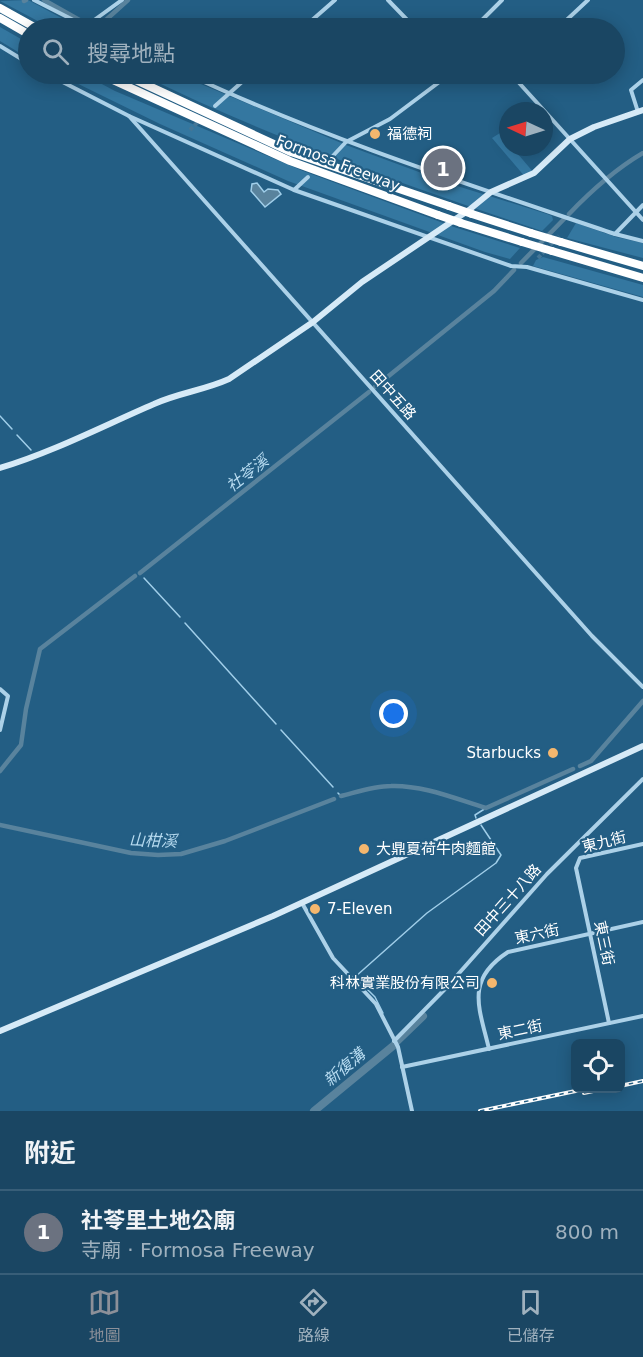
<!DOCTYPE html>
<html lang="zh-TW">
<head>
<meta charset="utf-8">
<style>
	:root { --surface:#1a4663; --page:#234d69; --text:#f1f3f6; --muted:#9fb1be; --line:#385e78; --accent:#8c9099 }
	body { margin:0; font-family:"DejaVu Sans","Noto Sans TC",sans-serif; background:var(--page); color:var(--text) }
	.controls { position:absolute; right:18px; bottom:18px; display:grid; overflow:hidden; border-radius:9px; box-shadow:0 3px 15px #0003 }
	.controls button { width:54px; height:54px; display:grid; place-items:center; padding:0; border:0; border-bottom:2px solid var(--line); background:var(--surface); color:var(--text); font:30px sans-serif }
	.compass { position:absolute; left:499px; top:102px; width:54px; height:54px; border-radius:50%; background:var(--surface); box-shadow:0 3px 15px #0003; rotate:274deg }
	.you { position:absolute; left:394px; top:714px; width:21px; height:21px; margin:-15px; border:4px solid #fff; border-radius:50%; background:#1a73e8; box-shadow:0 0 0 9px #1a73e833 }
	.badge { display:grid; place-items:center; width:39px; height:39px; border-radius:50%; background:var(--accent); color:#fff; font-size:20px; font-weight:700 }
	.pin { position:absolute; translate:-50% -50%; border:3px solid #fff; box-shadow:0 2px 6px #0006 }
	.list { margin:0; padding:0; list-style:none }
	h2 { display:flex; justify-content:space-between; align-items:center; height:78px; margin:0; padding:0 24px; font-size:26px }
	h2 small { font-size:20px; font-weight:400; color:var(--muted) }
	.list li { display:grid; grid-template-columns:39px 1fr auto; gap:18px; align-items:center; box-sizing:border-box; height:84px; padding:0 24px; border-top:2px solid var(--line) }
	.list b { display:block; font-size:22px; white-space:nowrap }
	.list p { margin:0; font-size:20px; white-space:nowrap; color:var(--muted) }
	.list em { font-size:20px; font-style:normal; color:var(--muted) }
	.icon { flex:none; width:33px; height:33px; fill:none; stroke:currentColor; stroke-width:2; stroke-linecap:round; stroke-linejoin:round }
	.map { position:relative; flex:none; width:643px; height:1111px; overflow:hidden }
	.search { position:absolute; background:var(--surface); box-shadow:0 3px 15px #0003; left:18px; right:18px; top:18px; height:66px; display:flex; align-items:center; gap:15px; box-sizing:border-box; padding:0 21px; border-radius:33px; color:var(--muted); font-size:22px }
	.sheet { height:162px; background:var(--surface) }
	nav { display:flex; justify-content:space-around; align-items:center; box-sizing:border-box; height:84px; border-top:2px solid var(--line); background:var(--surface); font-size:16px; color:var(--muted) }
	nav a { display:grid; justify-items:center; gap:3px }
	nav .on { color:var(--accent) }
	.map>svg:first-child { display:block }
	.green { fill:#3477a0 }
	.water { fill:#59839d; stroke:#a0cee9; stroke-width:1.5 }
	.lines { fill:none; stroke-linecap:round; stroke-linejoin:round }
	.stream { stroke:#a0cee9; stroke-width:1.5 }
	.canal { stroke:#59839d; stroke-width:4.5 }
	.river { stroke:#59839d; stroke-width:8 }
	.street-tunnel { stroke:#447696; stroke-width:4; stroke-dasharray:4 2; stroke-linecap:butt }
	.street { stroke:#acd1e8; stroke-width:4 }
	.secondary { stroke:#d6eaf7; stroke-width:6 }
	.highway { stroke:#fff; stroke-width:8 }
	.rail-casing { stroke:#fff; stroke-width:4 }
	.rail { stroke:#235e84; stroke-width:1.5; stroke-dasharray:4.5; stroke-linecap:butt }
	.highway-bridge { stroke:#fff; stroke-width:8 }
	.poi-dot { fill:#f4b76e; stroke:#235e84; stroke-width:2 }
	.labels { text-anchor:middle; stroke-width:4.5; stroke-linejoin:round; paint-order:stroke }
	.poi-label { font-size:15px; fill:#fff; stroke:#235e84; text-anchor:start }
	.street-label { font-size:15px; fill:#fff; stroke:#235e84 }
	.water-label { font-size:16px; font-style:italic; fill:#b7dbf0; stroke:#235e84 }
</style>
</head>
<body>
<div class="map">
<svg width="643" height="1111" viewBox="0 0 643 1111">
	<rect width="100%" height="100%" fill="#235e84"/>
	<!-- green -->
	<g class="green">
		<path d="M27,0L30,1L80,28H51L0,1Z"/>
		<path d="M0,27L28,43V58L0,41Z"/>
		<path d="M58,74H83L115,91L303,171L454,227L520,248L510,259L485,252L288,181L160,124Z"/>
		<path d="M140,74H177L346,145L454,185L547,214L552,216L553,220L542,231C405,185 270,138 140,74Z"/>
		<path d="M500,133L508,142V147H512L534,173L526,178L492,138Z"/>
		<path d="M576,223L616,237L643,243V258L567,238Z"/>
		<path d="M543,257L643,285V297L533,266L536,260Z"/>
	</g>
	<!-- water -->
	<path class="water" d="M257,183L264,192L268,189L278,190L281,194L265,207L251,191L252,184Z"/>
	<g class="lines">
		<!-- stream -->
		<g class="stream">
			<path d="M0,416L12,429"/>
			<path d="M17,435L31,450"/>
			<path d="M144,578L180,617"/>
			<path d="M185,623L276,724"/>
			<path d="M281,730L333,787"/>
			<path d="M338,793L341,796"/>
			<path d="M476,818L475,815L486,808"/>
			<path d="M383,1013L375,997L355,977L427,913L496,863L501,855L481,825"/>
		</g>
		<!-- canal -->
		<g class="canal">
			<path d="M44,0L83,22"/>
			<path d="M24,1L26,0"/>
			<path d="M97,28L128,0"/>
			<path d="M569,214C592,190 614,170 643,153"/>
			<path d="M521,263L565,218"/>
			<path d="M375,387L494,291L514,270"/>
			<path d="M140,573L369,392"/>
			<path d="M580,766L591,761L643,701"/>
			<path d="M0,771L21,745L26,709L40,649L135,576"/>
			<path d="M341,796C357,792 374,786 391,786C423,785 456,799 486,808L573,769"/>
			<path d="M0,825L131,853L158,855L181,854L225,841L334,799"/>
		</g>
		<!-- river -->
		<g class="river">
			<path d="M396,1042L423,1016"/>
			<path d="M314,1111L393,1046"/>
		</g>
		<!-- street-tunnel -->
		<g class="street-tunnel">
			<path d="M190,130L200,120"/>
			<path d="M538,258L559,236"/>
		</g>
		<!-- street -->
		<g class="street">
			<path d="M34,0L89,28"/>
			<path d="M388,0L415,28"/>
			<path d="M86,26L122,0"/>
			<path d="M303,28L335,0"/>
			<path d="M474,28L502,0"/>
			<path d="M558,28L588,0"/>
			<path d="M0,46L28,63"/>
			<path d="M47,74L129,116L294,190L511,266L527,267L643,300"/>
			<path d="M187,74C325,139 470,185 615,234L643,241"/>
			<path d="M505,74H511L643,220"/>
			<path d="M215,106L251,74"/>
			<path d="M638,112L631,90L643,80"/>
			<path d="M129,116L592,636L643,687"/>
			<path d="M330,159L346,142L390,119L450,74"/>
			<path d="M294,190L308,177"/>
			<path d="M615,234L643,205"/>
			<path d="M0,689L8,696L0,730"/>
			<path d="M302,903L333,958L376,1004L398,1047L412,1111"/>
			<path d="M609,1023L576,868L580,858L643,844"/>
			<path d="M394,1041L445,989L547,874L643,779"/>
			<path d="M489,1049C479,1007 465,980 508,952L643,922"/>
			<path d="M402,1067L643,1016"/>
		</g>
		<!-- secondary -->
		<g class="secondary">
			<path d="M0,468C53,452 103,426 154,404C178,393 205,390 229,379L313,322L362,282L469,210L491,192L534,173L570,139L594,127L643,110"/>
			<path d="M0,1031L273,916L643,746"/>
		</g>
		<!-- highway -->
		<g class="highway">
			<path d="M0,8L36,28"/>
			<path d="M0,18L28,34"/>
			<path d="M100,74L290,161L438,215"/>
			<path d="M123,74L291,152L449,206"/>
			<path d="M472,214L531,233"/>
			<path d="M461,223L522,242"/>
			<path d="M561,242L643,266"/>
			<path d="M552,251L643,278"/>
		</g>
		<!-- rail casing -->
		<g class="rail-casing">
			<g id="rail">
				<path d="M620,1086L643,1081"/>
				<path d="M584,1093L607,1088"/>
				<path d="M480,1111L590,1088"/>
			</g>
		</g>
		<!-- rail -->
		<use href="#rail" class="rail"/>
		<!-- highway-bridge -->
		<g class="highway-bridge">
			<path d="M449,206L472,214"/>
			<path d="M438,215L461,223"/>
			<path d="M531,233L561,242"/>
			<path d="M522,242L552,251"/>
		</g>
	</g>
	<!-- markers -->
	<g class="poi-dot">
		<circle cx="375" cy="134" r="6"/>
		<circle cx="553" cy="753" r="6"/>
		<circle cx="364" cy="849" r="6"/>
		<circle cx="315" cy="909" r="6"/>
		<circle cx="492" cy="983" r="6"/>
	</g>
	<g class="labels">
		<!-- poi labels -->
		<g class="poi-label">
			<text x="387" y="139">福德祠</text>
			<text x="541" y="758" text-anchor="end">Starbucks</text>
			<text x="376" y="854">大鼎夏荷牛肉麵館</text>
			<text x="327" y="914">7-Eleven</text>
			<text x="480" y="988" text-anchor="end">科林實業股份有限公司</text>
		</g>
		<!-- street labels -->
		<g class="street-label">
			<text transform="translate(338 163) rotate(21)" y="5">Formosa Freeway</text>
			<text transform="translate(393 395) rotate(48)" y="5">田中五路</text>
			<text transform="translate(604 842) rotate(-14)" y="5">東九街</text>
			<text transform="translate(508 900) rotate(-48)" y="5">田中三十八路</text>
			<text transform="translate(537 934) rotate(-12)" y="5">東六街</text>
			<text transform="translate(604 943) rotate(78)" y="5">東三街</text>
			<text transform="translate(520 1030) rotate(-12)" y="5">東二街</text>
		</g>
		<!-- water labels -->
		<g class="water-label">
			<text transform="translate(247 473) rotate(-38)" y="6">社苓溪</text>
			<text transform="translate(153 840) rotate(2)" y="6">山柑溪</text>
			<text transform="translate(344 1067) rotate(-40)" y="6">新復溝</text>
		</g>
	</g>
</svg>
<div class="controls">
<button><svg class="icon" aria-label="locate" viewBox="0 0 24 24"><circle cx="12" cy="12" r="6"/><path d="M12 2v4M12 18v4M2 12h4M18 12h4"/></svg></button>
</div>
<svg class="compass" viewBox="-18 -18 36 36"><path d="M0-13l5 13h-10z" fill="#e53935"/><path d="M0 13l5-13h-10z" fill="#9fb1be"/></svg>
<div class="you"></div>
<div class="pin badge" style="left:443px;top:168px;background:#6b7280">1</div>
<div class="search"><svg class="icon" aria-label="search" viewBox="0 0 24 24"><circle cx="10" cy="10" r="6"/><path d="M15 15l6 6"/></svg>搜尋地點</div>
</div>
<section class="sheet">
<h2>附近<small></small></h2>
<ul class="list">
<li><span class="badge" style="background:#6b7280">1</span><div><b>社苓里土地公廟</b><p>寺廟 · Formosa Freeway</p></div><em>800 m</em></li>
</ul>
</section>
<nav>
<a class="on"><svg class="icon" aria-label="map" viewBox="0 0 24 24"><path d="M3 6l6-2 6 2 6-2v14l-6 2-6-2-6 2zM9 4v14M15 6v14"/></svg>地圖</a>
<a><svg class="icon" aria-label="directions" viewBox="0 0 24 24"><path d="M12 3l9 9-9 9-9-9zM9 14v-3h6M13 9l2 2-2 2"/></svg>路線</a>
<a><svg class="icon" aria-label="saved" viewBox="0 0 24 24"><path d="M7 4h10v16l-5-4-5 4z"/></svg>已儲存</a>
</nav>
</body>
</html>
